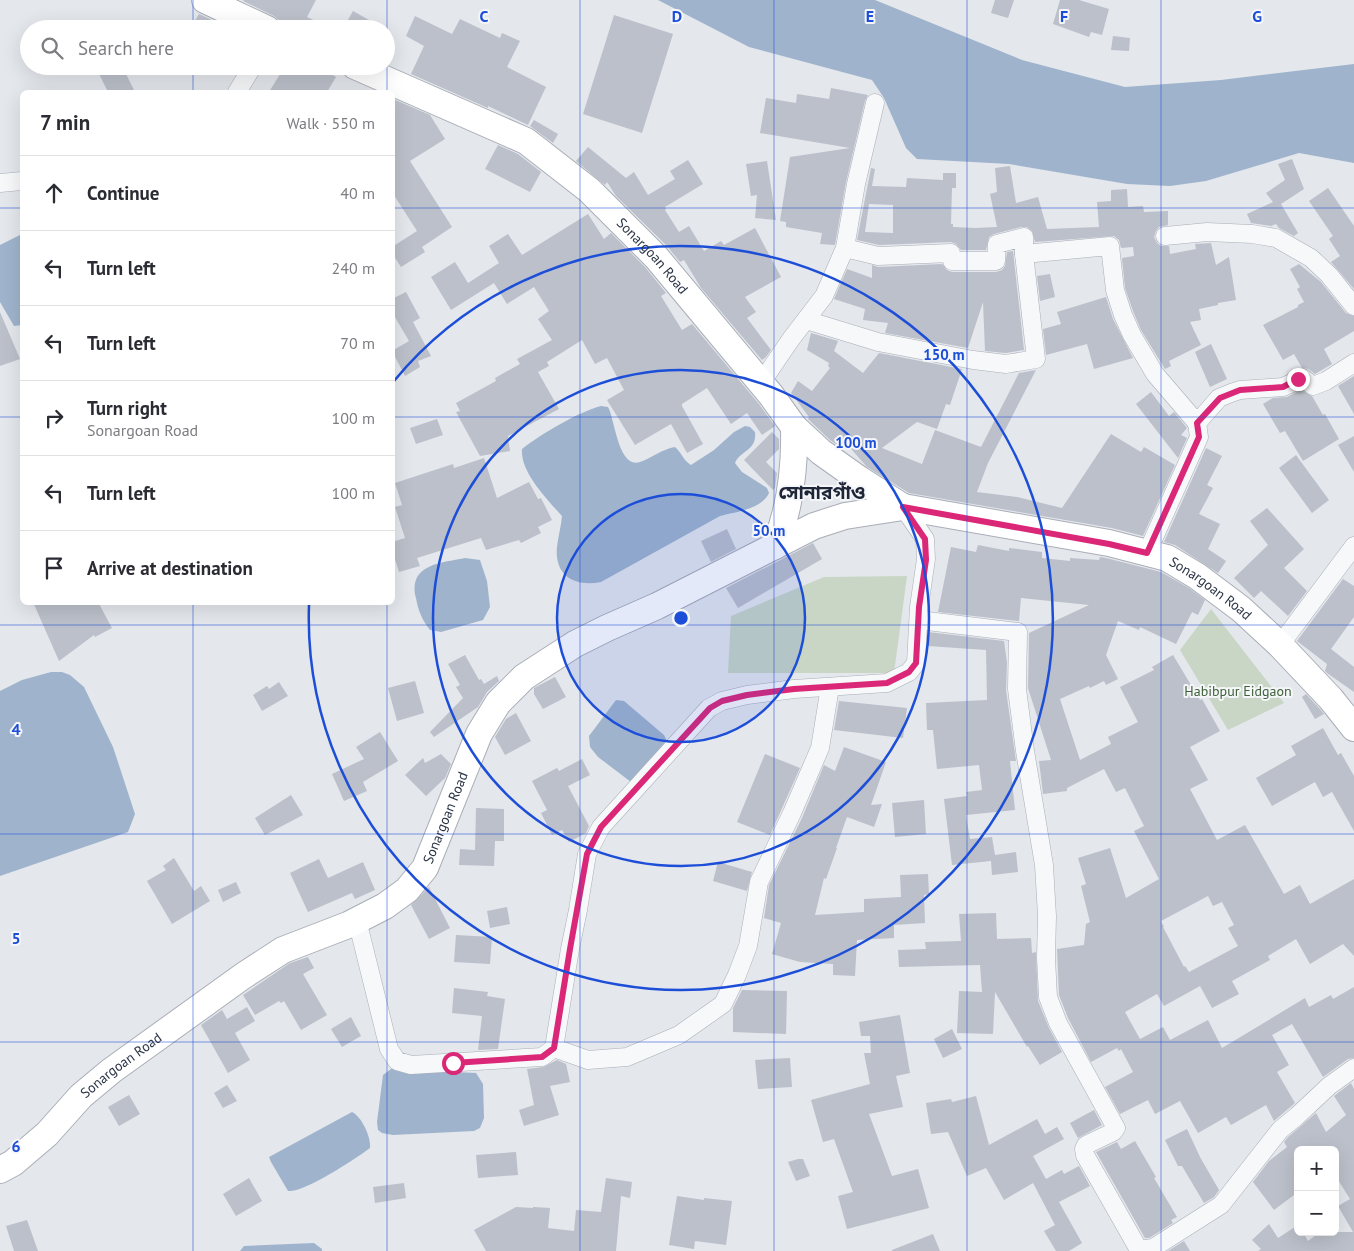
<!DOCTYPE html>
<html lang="en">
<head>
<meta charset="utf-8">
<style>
	:root { --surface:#fff; --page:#f2f2f3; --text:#2b2b33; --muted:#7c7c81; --line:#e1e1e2 }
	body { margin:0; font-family:"PT Sans","Noto Sans Bengali",sans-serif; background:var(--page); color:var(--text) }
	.controls { position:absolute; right:15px; bottom:15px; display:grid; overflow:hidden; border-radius:8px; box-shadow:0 5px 20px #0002 }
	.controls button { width:45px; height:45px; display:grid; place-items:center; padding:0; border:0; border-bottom:1px solid var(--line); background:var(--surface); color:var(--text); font:25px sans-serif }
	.stop { position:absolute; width:15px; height:15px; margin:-11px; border:4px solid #db2777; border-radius:50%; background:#fff }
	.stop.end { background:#db2777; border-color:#fff; box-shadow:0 1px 5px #0008 }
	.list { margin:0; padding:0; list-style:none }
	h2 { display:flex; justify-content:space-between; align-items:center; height:65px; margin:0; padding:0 20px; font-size:21px }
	h2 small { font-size:16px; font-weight:400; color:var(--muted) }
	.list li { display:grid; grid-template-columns:32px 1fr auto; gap:15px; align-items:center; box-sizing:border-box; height:75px; padding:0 20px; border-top:1px solid var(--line) }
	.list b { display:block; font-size:19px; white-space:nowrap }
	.list p { margin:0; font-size:16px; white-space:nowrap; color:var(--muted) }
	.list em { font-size:16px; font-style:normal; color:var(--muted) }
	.icon { flex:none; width:28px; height:28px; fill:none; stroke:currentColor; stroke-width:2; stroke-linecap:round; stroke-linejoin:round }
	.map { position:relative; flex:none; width:1354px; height:1251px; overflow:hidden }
	.search { position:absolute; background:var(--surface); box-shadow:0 5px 20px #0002; left:20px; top:20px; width:375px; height:55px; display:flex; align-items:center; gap:12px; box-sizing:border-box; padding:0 18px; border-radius:28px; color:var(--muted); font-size:19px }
	.panel { position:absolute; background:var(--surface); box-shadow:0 5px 20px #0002; left:20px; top:90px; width:375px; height:515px; border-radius:8px }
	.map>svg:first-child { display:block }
	.green { fill:#c9d6c5 }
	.water { fill:#9fb4cc }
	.building { fill:#bbc0ca; fill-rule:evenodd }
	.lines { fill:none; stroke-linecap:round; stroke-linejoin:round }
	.street-casing { stroke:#a9aeb7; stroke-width:19 }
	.secondary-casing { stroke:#a9aeb7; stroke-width:28 }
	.street { stroke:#f7f8fa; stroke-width:18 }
	.secondary { stroke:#fff; stroke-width:26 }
	.route { stroke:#db2777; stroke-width:6 }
	.grid { fill:none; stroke:#1d4ed8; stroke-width:1; stroke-opacity:0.55 }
	.ring { fill:none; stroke:#1d4ed8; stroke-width:2.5 }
	.labels { text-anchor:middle; stroke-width:4; stroke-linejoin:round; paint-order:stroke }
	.street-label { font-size:14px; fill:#2b3445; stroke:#f4f6f9 }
	.park-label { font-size:14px; fill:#3f6138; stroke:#f4f6f9 }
	.district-label { font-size:19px; font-weight:bold; fill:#1d2536; stroke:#f4f6f9 }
	.grid-label { font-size:16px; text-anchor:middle; font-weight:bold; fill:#1d4ed8; stroke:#f4f6f9; stroke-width:4; stroke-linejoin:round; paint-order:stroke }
	.centre { fill:#1d4ed8; stroke:#f4f6f9; stroke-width:2.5 }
	.ring-label { font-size:15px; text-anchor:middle; font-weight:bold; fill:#1d4ed8; stroke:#f4f6f9; stroke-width:4; stroke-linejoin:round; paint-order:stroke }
</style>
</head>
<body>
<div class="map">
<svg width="1354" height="1251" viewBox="0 0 1354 1251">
	<rect width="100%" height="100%" fill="#e4e7ec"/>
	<!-- green -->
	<g class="green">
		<path d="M907,576L894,673H728L731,616L824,577Z"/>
		<path d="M1211,609L1284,703L1228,730L1180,650Z"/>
	</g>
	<!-- water -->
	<g class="water">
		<path d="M658,0H875L1022,60L1125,87L1221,80L1354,64V163L1299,153L1206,181L1170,186L1127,184L1009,164L917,159L906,148L884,98L872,80L749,47Z"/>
		<path d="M22,234V325L14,326L0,302V245Z"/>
		<path d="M601,406L608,407C615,419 618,469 640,462C652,458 662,449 675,447C682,453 683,460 691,465L714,450L734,432L745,426L750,427L755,432C757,451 741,450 735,463L742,472L767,488L769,493C762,509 735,512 720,516L601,582C576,587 554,577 557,547C558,537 561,527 562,516C547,499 520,472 522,449C541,434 578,412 601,406Z"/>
		<path d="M465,558L480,560L487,581L490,607L483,620L441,632L430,630C422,620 418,610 416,598C408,564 441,563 465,558Z"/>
		<path d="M51,672H62L70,675L84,687L113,747L135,814L128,832L0,876V691L22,680Z"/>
		<path d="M616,700L624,701L664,735L666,739V744L631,782L598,757L590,747L589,736Z"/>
		<path d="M391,1069L476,1073L483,1084L484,1118L480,1128L474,1131L393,1135L382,1133L378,1130L377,1122L383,1075Z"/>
		<path d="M352,1112C362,1117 371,1137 370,1148C355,1159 304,1193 288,1191L271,1162L269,1157Z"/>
		<path d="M314,1243L322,1249V1251H240L244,1246Z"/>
	</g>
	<!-- building -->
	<g class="building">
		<path d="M244,0H316L307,17L332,29H282L280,21L274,16L243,1Z"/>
		<path d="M995,0H1014L1008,18L991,13Z"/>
		<path d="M1060,0H1079L1109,9L1102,35L1091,32L1089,37L1053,24Z"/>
		<path d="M353,11L385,29H343Z"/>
		<path d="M199,14L231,29H190Z"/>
		<path d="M614,15L673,34L642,133L583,114Z"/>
		<path d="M415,16L452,34L460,19L500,38L502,33L520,41L507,67L546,87L528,125L488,106V108L411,74L424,46L406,36Z"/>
		<path d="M1113,36L1130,38L1129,51L1111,50Z"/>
		<path d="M95,66H122L135,92H108Z"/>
		<path d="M285,66H318L336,77L327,92H269Z"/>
		<path d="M831,88L868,95L865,101L846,182L835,245L820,244L822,233L786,227V222L780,221L790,157L850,148L760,133L766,98L796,103L797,94L829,99Z"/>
		<path d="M393,99L430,115L445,139L410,161L452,227L422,247L425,252L401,267L392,253V247L417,231L392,192Z"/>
		<path d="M534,120L558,134L553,143L530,126Z"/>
		<path d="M498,145L518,154L541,172L530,192L485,169Z"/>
		<path d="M588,147L626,178L634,172L648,195L675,179L670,171L688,160L703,184L665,207L666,209L665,210L679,232L689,226L704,251L721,241L724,245L755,228L781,277L745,297L756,312L747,318L771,350L766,357L762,360L701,288L684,260L680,262L667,246L616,196L607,182L605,185L576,161Z"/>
		<path d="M1292,159L1304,189L1281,204L1298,233L1294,236L1279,228L1276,224L1271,226L1251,223L1247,214L1273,202L1266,193L1285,180L1278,164Z"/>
		<path d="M767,161L776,220L755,218L757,195L751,196L746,164Z"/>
		<path d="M1010,166L1016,203L1038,197L1047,229L1099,227L1097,202L1111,201V190L1127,189L1128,207L1143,206L1144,212L1168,211V225L1159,227L1156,231L1154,237L1157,243L1161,246H1169L1170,254L1196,249L1195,244L1211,243L1216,265L1229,257L1236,300L1218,303V305L1199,309L1201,320L1190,322L1201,345L1169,361L1171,366L1165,369L1141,330L1133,311L1125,288L1122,258L1134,256L1133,247L1121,248L1119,240L1114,236L1035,242L1032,231L1027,227H1021L994,234L989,237L986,250H961L956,244L951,242L879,245L857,240L871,168L875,169L872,186L906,187L907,178L943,180V173H956V188H952L951,224H953V227L975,228L997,227L990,194L997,192L995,168ZM869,204L893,205V233L865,232Z"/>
		<path d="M1328,188L1354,226V289L1331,262L1340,256L1329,239L1333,236L1309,201Z"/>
		<path d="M588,214L604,239L611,233L645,267L666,293L661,296L682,330L692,324L759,404L775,426L762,435L747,413L731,424L707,388L682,404V406L703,444L687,453L671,424L635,445L607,400L624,390L607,358L595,364L582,340L547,362L549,366L538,372L559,409L508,436L510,451L480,456L456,412L460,411L456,403L496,381L495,378L520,364L517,359L552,340L538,319L549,311L534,287L507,304L494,283L451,310L431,277L455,262L468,283L499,263L489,246L508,234L522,255Z"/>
		<path d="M1013,251L1024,350L1006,353L985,351L983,302L968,348L885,333L888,323L863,320L865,309L834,299L847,269L872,278V265L878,267L942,264L947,270L952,272H996L1002,270L1005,266L1007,252Z"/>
		<path d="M1299,264L1321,282L1346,313L1354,316V331L1324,349L1332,364L1315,374L1309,369L1302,368L1294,354L1283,360L1263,325L1298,307V305L1304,302L1297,289L1300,287L1290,269Z"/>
		<path d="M1050,274L1055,297L1040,301L1037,276Z"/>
		<path d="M406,292L420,318L413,322L431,356L418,361L420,367L405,376L392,351L409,341L392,312V299Z"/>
		<path d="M1106,297L1113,319L1133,358L1094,369L1087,344L1046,355L1043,329L1061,324L1057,312Z"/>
		<path d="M0,312L20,359L0,366Z"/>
		<path d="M811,333L838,341L834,351L863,373L879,353L962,369L950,405L946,404L937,429L917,422L882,448L922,464L935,430L981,447L1019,373L1036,370L988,463L977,492L1017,497L1062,508L1111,434L1141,452L1144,447L1175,465L1143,536L1112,528L909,493L867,467L845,442L840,447L830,440L808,419L809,417L791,393L798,381L812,391L830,368L828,366L829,363L807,350Z"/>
		<path d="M1211,344L1227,379L1210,387L1195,352Z"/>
		<path d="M1354,376V414L1338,386Z"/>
		<path d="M1301,390L1312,396L1323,415L1325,414L1339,439L1303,461L1285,431L1280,433L1263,404L1273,398L1287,397Z"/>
		<path d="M1151,392L1169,416L1174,412L1187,428L1181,435L1187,438L1178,458L1136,404Z"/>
		<path d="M437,419L443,435L416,444L410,428Z"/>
		<path d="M772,432L779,439V449L766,462L777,473L775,488L773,490L744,460Z"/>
		<path d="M1354,436V472L1338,445Z"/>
		<path d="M1206,448L1222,456L1207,485L1213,488L1199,514L1220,524L1208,549L1226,561L1218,573L1175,545L1164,542Z"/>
		<path d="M1296,455L1329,500L1312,513L1279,468Z"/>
		<path d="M484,458L497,498L529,482L538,499L541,498L552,520L538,527L541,533L521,543L519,540L486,550L481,538L417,558L420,566L399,572L392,550V542L405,538L395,507L402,505L395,483L453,464L454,468Z"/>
		<path d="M1267,508L1304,549L1284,568L1307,591L1288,616L1261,591L1254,598L1234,578L1268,545L1250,521Z"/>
		<path d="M727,529L736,549L711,562L701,541Z"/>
		<path d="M813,543L822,559L738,608L726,588Z"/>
		<path d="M978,545L1009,551V548L1042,552V558L1070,561V558L1099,560L1100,557L1106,558L1161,572L1189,588L1205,600L1198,615L1192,612L1176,644L1140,627L1139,630L1118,621L1106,655L1118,679L1106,685L1104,681L1090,688L1089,686L1060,699L1080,760L1111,744L1108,737L1138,722L1120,687L1154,670L1152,667L1173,655L1200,700L1202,699L1220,731L1190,747L1208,780L1190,789L1217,840L1245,825L1284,894L1300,885L1310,904L1354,879V956L1343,944L1310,964L1296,939L1268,956L1270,960L1232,981L1239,994L1212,1008L1200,986L1164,1006L1157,994L1125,1012L1140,1039L1163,1027L1170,1040L1208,1020L1222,1048L1305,998L1309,1007L1331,995L1333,999L1354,987V1058L1348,1059L1323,1077L1292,1024L1272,1035L1289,1065L1277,1072L1295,1103L1274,1121L1266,1105L1231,1125L1226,1117L1198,1133L1180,1101L1155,1114L1148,1100L1120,1114L1105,1087L1133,1072L1121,1049L1119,1051L1117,1048L1091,1062L1068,1018L1059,995L1057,949L1084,945L1086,924L1090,922L1081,886L1086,884L1078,858L1110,848L1126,898L1159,879L1134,831L1144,826L1125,788L1116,792L1104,769L1067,788V791L1043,794L1039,761L1051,760L1028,688L1029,633L1089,605L1021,598L1019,621L938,612L951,547L976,552ZM1208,896L1213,906L1222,902L1234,925L1228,928L1238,946L1189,972L1185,966L1184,967L1163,927H1164L1161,921Z"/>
		<path d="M1343,579L1354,586V617L1331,649L1354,667V692L1327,673L1325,671L1327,664L1297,641Z"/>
		<path d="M33,602H98L112,628L95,637L94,635L59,661Z"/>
		<path d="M928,632L1004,641L1007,663L1006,690L1016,761H1010L1015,810L966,815L970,839L992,837L995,855L1016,852L1018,872L992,875L991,861L952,865L944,799L967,796L966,792L982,790L979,765L937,769L933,730H927L926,703L987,700L986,650L928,646Z"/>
		<path d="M465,655L479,680L481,679L484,684L497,676L499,681L487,692L478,707L434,737L430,732L463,698L456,687L460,685L448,664Z"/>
		<path d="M555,677L566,697L543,709L534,694V688Z"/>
		<path d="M415,681L424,713L397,721L388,688Z"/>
		<path d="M279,682L288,696L262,711L253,695L267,686L269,689Z"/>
		<path d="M1306,694L1320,709L1324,714L1315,719L1302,697Z"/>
		<path d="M839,701L907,708L903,738L834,730Z"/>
		<path d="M516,713L531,741L505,755L495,737L506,719Z"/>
		<path d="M1323,728L1338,755L1341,753L1354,776V831L1332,792L1323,797L1315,782L1272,806L1256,778L1296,755L1291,746Z"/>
		<path d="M380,732L398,761L363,782L367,791L344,801L332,774L364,759L356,747Z"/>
		<path d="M844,747L886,762L871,805L882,804L874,827L847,817L836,848H837L826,879L824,878L815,915L864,912V899L901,897L900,875L928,874L929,894L924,895L925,923L894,925V938L857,940L855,976L833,975V964L800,962L772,954L781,923L764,918L769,885L802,818L824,765L835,771Z"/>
		<path d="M441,754L451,764L445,778L426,796L405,775L423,758L425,763Z"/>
		<path d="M765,754L800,768L770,835L737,822Z"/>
		<path d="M582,759L590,775L568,786L589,826L586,833L569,842L562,830L552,835L541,813L547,810L532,781L557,768L559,771Z"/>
		<path d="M291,795L303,815L265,835L255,818Z"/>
		<path d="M924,800L926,834L895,837L892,803Z"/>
		<path d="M476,808L504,809V841H495L494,866L459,865L460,849L475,850Z"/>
		<path d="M174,858L194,891L201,886L210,901L172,924L147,881L166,870L163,866Z"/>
		<path d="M319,859L328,878L363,862L375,890L355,899L352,893L308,912L290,873Z"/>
		<path d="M718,862L752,872L747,891L713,881Z"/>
		<path d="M236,882L241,893L223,902L218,890Z"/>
		<path d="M429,887L450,928L429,939L411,905Z"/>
		<path d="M507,907L510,924L490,928L487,911Z"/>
		<path d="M996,913L997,939L1031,938L1032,953L1036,952L1038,1001L1049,1028L1062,1052L1040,1065L1028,1046L1027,1047L995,992L993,1034L957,1033L959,991L982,992L980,965L899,967L898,950L926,949L925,942L961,941L959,914Z"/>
		<path d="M456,935L492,937L490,964L454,962Z"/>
		<path d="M308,957L314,968L303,974L327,1015L301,1030L284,1001L281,1003L279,1001L255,1015L243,995L290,963Z"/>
		<path d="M454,988L488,992L487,996L505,999L498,1049L478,1050L482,1016L452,1013Z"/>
		<path d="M742,990L787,991L786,1034L733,1032V1008Z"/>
		<path d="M247,1007L255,1021L235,1033L250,1060L228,1073L201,1025L222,1010L227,1019Z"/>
		<path d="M900,1015L910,1073L896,1076L903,1107L869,1114L892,1176L918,1169L929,1208L847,1229L838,1196L853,1192L834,1139L823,1142L811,1100L870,1084L864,1053H871L870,1036H861L859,1022Z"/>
		<path d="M351,1017L361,1036L342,1047L331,1029Z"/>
		<path d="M952,1029L962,1049L943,1058L934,1039Z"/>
		<path d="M790,1058L792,1087L758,1089L755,1060Z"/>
		<path d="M557,1060L566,1064L570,1082L550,1086L559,1115L524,1126L519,1110L534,1105L527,1069L543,1067Z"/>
		<path d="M1351,1083L1354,1089V1251H1258L1261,1249L1252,1240L1269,1224L1278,1238L1298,1225V1232H1303L1308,1241L1320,1232H1353L1338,1206L1350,1199L1335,1175V1150H1298V1192L1274,1210L1253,1182L1269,1161L1287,1147L1284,1142L1288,1137L1316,1113L1326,1132L1346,1115L1334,1096Z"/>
		<path d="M227,1085L237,1101L223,1108L214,1093Z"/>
		<path d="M129,1095L140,1114L119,1126L108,1107Z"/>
		<path d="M976,1096L989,1145L1037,1119L1045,1134L1057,1127L1064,1139L1033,1156L1046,1179L1062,1170L1064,1174L1079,1166L1090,1186L1059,1202L1082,1243L1069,1251H1056L1044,1231L1055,1225L1033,1183L1004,1200L986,1168L967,1176L948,1132L931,1134L926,1103L951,1099L952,1102Z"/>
		<path d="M1094,1110L1102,1125L1078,1138L1070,1123Z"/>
		<path d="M1187,1129L1200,1157L1219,1190L1214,1197L1204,1203L1182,1166H1178L1165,1140Z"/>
		<path d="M1135,1141L1156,1177L1154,1178L1177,1217L1171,1220L1173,1223L1149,1238H1145L1096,1152L1117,1142L1121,1149Z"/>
		<path d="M516,1152L518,1175L478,1178L476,1155Z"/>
		<path d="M798,1159H803L810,1176L796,1181L788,1162Z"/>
		<path d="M249,1178L262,1201L236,1216L223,1194Z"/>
		<path d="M606,1178L632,1182L630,1198L621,1196L616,1251H486L474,1230L516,1207L533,1208V1207L550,1208L548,1228L574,1231L576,1210L601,1212Z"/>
		<path d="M404,1183L406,1198L375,1203L373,1187Z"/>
		<path d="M677,1196L704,1200V1198L732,1201L726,1245L695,1241L694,1249L669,1245Z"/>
		<path d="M27,1220L38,1251H14L6,1226Z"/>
		<path d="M933,1234L940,1251H892V1250Z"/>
		<path d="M1184,1241L1190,1251H1168Z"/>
	</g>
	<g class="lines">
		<!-- street casing -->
		<g class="street-casing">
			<g id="street">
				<path d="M237,92L253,66"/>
				<path d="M0,183L22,181"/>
				<path d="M1165,236L1207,232L1252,234L1276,238L1311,258L1329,275L1354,306"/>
				<path d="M845,248L878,256L951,253L952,261H996L997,244L1024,237V254L1110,246L1115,290L1123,315L1132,335L1155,374L1197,423L1219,398L1231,393L1240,390L1283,387L1303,378L1313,386L1326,381L1354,363"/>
				<path d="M806,320L878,342L973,360L1006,364L1036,359L1024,254"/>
				<path d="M761,383L791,339L824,296L845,248L856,184L875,103"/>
				<path d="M1147,553L1199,437L1197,423"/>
				<path d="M919,620L1018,632L1017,689L1025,751L1044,865L1047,916L1046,958L1048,997L1058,1023L1116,1128L1113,1132L1086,1145L1084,1149L1085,1155L1139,1250L1153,1248L1221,1205L1280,1130L1297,1116L1329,1086L1354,1068"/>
				<path d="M1280,645L1354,546"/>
				<path d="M357,920L389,1049L397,1061L411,1065L542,1057L554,1048L570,949L578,910L587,854L601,827L709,708L722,701L747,695L794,689L887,683L909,672L916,663L919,607L926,559L925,539L903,507"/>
				<path d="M554,1048L588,1060L627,1057L679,1035L723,1004L737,975L748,946L759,882L792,813L820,748L830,687"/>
			</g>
		</g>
		<!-- secondary casing -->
		<g class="secondary-casing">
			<g id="secondary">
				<path d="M205,0L267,29"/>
				<path id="s1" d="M355,66L526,141L589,190L656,257L771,395L794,427L821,452L859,479L903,507"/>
				<path d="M775,546C790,509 795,466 794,427"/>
				<path id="s2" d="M0,1170L13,1163L47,1134L81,1096L111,1071L243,976L283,950L348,925L385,906L407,890L425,868L479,734L498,703L524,677L575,644L607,628L657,606L814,526L845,516L903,507L1109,543L1167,558L1197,576L1241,609L1280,645L1331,699L1354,728"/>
			</g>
		</g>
		<!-- street -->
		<use href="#street" class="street"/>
		<!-- secondary -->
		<use href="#secondary" class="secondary"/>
	</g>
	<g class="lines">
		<!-- route -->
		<path class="route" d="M453,1063L542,1057L554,1048L570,949L587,854L601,827L710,708L722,701L747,695L794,689L887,683L909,672L916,663L919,607L926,560L925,539L903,507L1109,544L1147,553L1199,437L1197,423L1220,398L1240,390L1283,387L1298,379"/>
	</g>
	<!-- grid -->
	<path class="grid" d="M193,0V29M387,0V92M580,0V1251M774,0V1251M967,0V1251M1161,0V1251M193,66V92M0,208H22M392,208H1354M0,417H22M392,417H1354M193,602V1251M387,602V1251M0,625H1354M0,834H1354M0,1042H1354"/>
	<!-- distance rings -->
	<circle cx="681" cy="618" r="124" fill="#1d4ed8" fill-opacity=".12"/>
	<g class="ring">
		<circle cx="681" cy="618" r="124"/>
		<circle cx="681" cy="618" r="248"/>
		<path d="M394 381A372 372 0 1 1 309 605"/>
	</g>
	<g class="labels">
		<!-- street labels -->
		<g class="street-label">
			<text dy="5" stroke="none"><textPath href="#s1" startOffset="358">Sonargoan Road</textPath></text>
			<text dy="5" stroke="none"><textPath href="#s2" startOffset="1485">Sonargoan Road</textPath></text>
			<text dy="5" stroke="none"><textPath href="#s2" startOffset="581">Sonargoan Road</textPath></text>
			<text dy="5" stroke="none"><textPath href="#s2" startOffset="161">Sonargoan Road</textPath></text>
		</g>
		<!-- park labels -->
		<g class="park-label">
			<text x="1238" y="696">Habibpur Eidgaon</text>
		</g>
		<!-- district labels -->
		<g class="district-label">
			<text x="822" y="499">সোনারগাঁও</text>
		</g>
	</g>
	<g class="grid-label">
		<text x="484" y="22">C</text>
		<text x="677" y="22">D</text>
		<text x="870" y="22">E</text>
		<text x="1064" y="22">F</text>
		<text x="1257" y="22">G</text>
		<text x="16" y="735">4</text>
		<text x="16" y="944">5</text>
		<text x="16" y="1152">6</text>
	</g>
	<circle cx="681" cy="618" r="8" class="centre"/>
	<g class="ring-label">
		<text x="944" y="360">150 m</text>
		<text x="856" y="448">100 m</text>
		<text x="769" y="536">50 m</text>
	</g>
</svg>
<div class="controls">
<button>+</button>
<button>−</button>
</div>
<div class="stop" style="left:453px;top:1063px"></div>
<div class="stop end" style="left:1298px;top:379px"></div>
<div class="search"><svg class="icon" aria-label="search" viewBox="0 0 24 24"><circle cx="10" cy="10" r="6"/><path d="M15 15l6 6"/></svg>Search here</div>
<section class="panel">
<h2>7 min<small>Walk · 550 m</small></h2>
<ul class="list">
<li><svg class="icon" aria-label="ahead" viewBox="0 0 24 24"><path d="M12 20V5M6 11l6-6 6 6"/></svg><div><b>Continue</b></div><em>40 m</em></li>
<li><svg class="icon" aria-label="left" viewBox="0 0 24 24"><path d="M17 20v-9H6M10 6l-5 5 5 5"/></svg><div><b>Turn left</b></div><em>240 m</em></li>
<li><svg class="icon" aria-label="left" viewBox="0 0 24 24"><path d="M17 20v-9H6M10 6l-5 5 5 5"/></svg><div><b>Turn left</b></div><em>70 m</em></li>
<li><svg class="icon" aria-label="right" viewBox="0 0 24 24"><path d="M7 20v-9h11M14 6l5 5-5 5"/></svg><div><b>Turn right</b><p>Sonargoan Road</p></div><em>100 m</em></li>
<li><svg class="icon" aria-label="left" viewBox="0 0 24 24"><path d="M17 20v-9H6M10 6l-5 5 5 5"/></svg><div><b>Turn left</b></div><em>100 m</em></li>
<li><svg class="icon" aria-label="arrive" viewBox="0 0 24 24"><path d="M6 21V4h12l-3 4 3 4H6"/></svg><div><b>Arrive at destination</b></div></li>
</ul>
</section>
</div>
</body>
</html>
